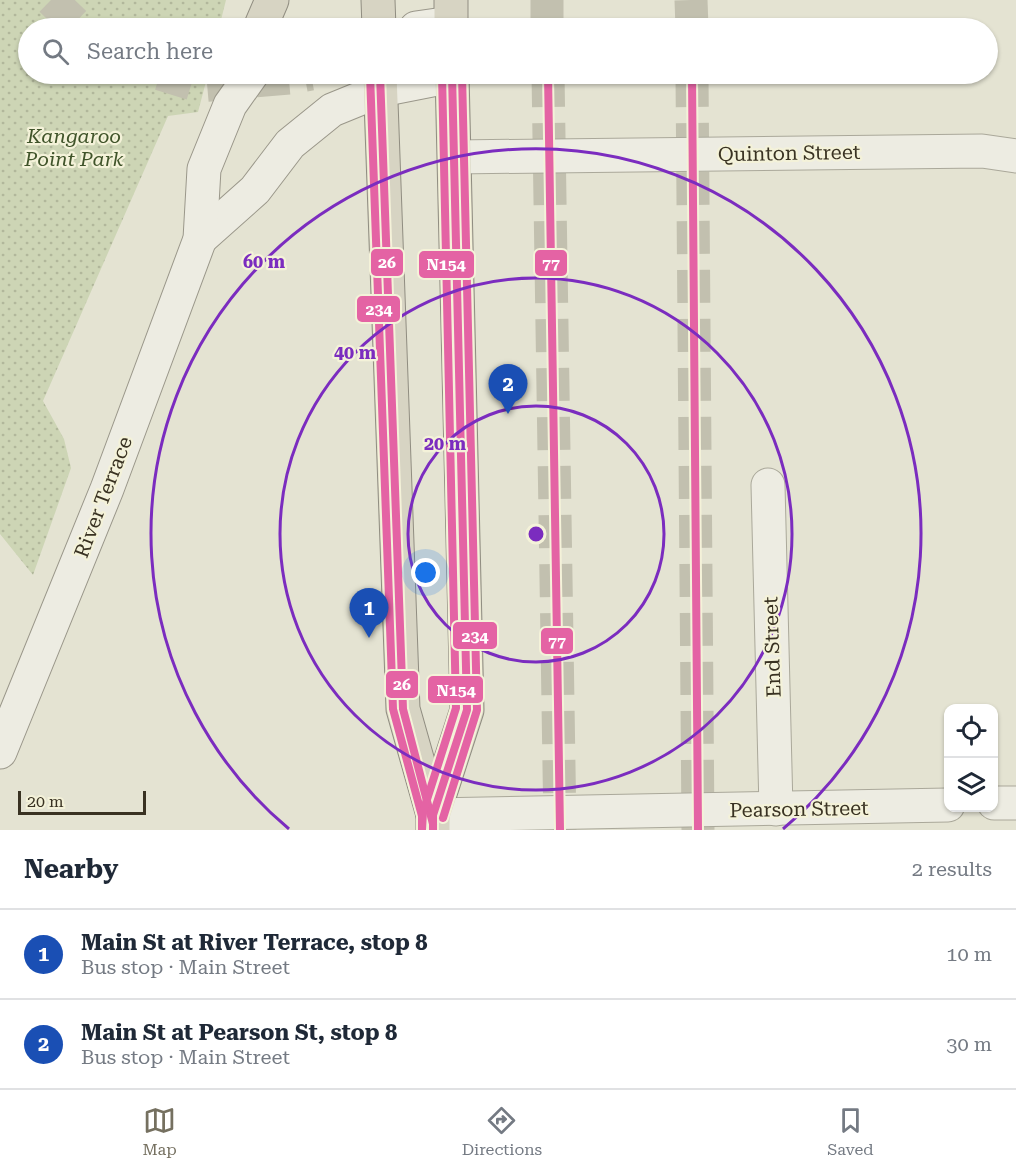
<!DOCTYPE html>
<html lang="en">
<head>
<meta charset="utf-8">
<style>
	:root { --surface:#fff; --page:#f6f6f7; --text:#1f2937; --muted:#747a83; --line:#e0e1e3; --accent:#757060 }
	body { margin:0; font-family:"Roboto Serif",serif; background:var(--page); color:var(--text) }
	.controls { position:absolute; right:18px; bottom:18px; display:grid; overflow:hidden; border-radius:12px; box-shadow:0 2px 4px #0004 }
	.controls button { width:54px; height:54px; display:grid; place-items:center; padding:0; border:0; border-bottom:2px solid var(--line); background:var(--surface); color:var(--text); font:30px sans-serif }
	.scale { position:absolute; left:18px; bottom:15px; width:128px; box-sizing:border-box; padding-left:6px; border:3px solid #393222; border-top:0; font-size:16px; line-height:21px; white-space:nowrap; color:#393222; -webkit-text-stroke:4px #f4f2d9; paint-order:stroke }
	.you { position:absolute; left:426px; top:573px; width:21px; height:21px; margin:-15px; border:4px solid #fff; border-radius:50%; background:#1a73e8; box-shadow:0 0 0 9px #1a73e833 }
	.badge { display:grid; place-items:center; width:39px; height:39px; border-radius:50%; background:var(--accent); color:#fff; font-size:20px; font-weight:700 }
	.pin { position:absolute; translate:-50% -50px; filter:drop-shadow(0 2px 3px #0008) }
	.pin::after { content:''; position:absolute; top:32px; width:21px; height:18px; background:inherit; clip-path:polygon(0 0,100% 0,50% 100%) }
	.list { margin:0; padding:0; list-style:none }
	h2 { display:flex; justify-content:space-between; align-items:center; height:78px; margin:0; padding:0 24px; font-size:26px }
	h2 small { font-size:20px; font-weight:400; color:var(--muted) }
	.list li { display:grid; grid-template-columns:39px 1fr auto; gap:18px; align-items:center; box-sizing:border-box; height:90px; padding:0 24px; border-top:2px solid var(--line) }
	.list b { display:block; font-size:22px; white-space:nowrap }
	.list p { margin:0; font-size:20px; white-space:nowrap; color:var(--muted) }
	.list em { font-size:20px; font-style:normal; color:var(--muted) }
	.icon { flex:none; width:33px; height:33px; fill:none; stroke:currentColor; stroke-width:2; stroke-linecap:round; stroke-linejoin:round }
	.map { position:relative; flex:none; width:1016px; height:830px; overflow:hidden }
	.search { position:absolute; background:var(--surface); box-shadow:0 2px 4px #0004; left:18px; right:18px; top:18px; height:66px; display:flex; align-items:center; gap:15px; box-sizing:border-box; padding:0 21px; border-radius:33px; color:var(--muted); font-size:22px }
	.sheet { height:258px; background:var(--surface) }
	nav { display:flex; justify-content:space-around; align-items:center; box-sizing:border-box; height:84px; border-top:2px solid var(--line); background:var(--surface); font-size:16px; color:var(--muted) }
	nav a { display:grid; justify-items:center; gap:3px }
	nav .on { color:var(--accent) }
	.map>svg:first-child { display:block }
	.grass { fill:url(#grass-dots) }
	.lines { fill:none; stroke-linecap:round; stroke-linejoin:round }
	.highway-tunnel { stroke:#c2c0af; stroke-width:33; stroke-dasharray:33 16; stroke-linecap:butt }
	.street-casing { stroke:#aaa89a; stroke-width:35 }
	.secondary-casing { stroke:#9a978a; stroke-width:35 }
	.highway-casing { stroke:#908d81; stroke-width:35 }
	.street { stroke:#edece2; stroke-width:33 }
	.secondary { stroke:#edece2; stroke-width:33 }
	.highway { stroke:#d7d4c3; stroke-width:33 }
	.bus-1-casing { stroke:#f4f2d9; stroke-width:12 }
	.bus-2-casing { stroke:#f4f2d9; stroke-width:12 }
	.bus-3-casing { stroke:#f4f2d9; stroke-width:12 }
	.bus-4-casing { stroke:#f4f2d9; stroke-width:12 }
	.bus-1 { stroke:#e463a4; stroke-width:8 }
	.bus-2 { stroke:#e463a4; stroke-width:8 }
	.bus-3 { stroke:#e463a4; stroke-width:8 }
	.bus-4 { stroke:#e463a4; stroke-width:8 }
	.ring { fill:none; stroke:#7b2cbf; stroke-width:3 }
	.labels { text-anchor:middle; stroke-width:4.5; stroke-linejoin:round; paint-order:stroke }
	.park-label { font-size:20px; font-style:italic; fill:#40542a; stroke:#f4f2d9 }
	.street-label { font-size:20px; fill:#393222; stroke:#f4f2d9 }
	.centre { fill:#7b2cbf; stroke:#f4f2d9; stroke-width:3 }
	.ring-label { font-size:18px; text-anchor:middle; font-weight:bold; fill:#7b2cbf; stroke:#f4f2d9; stroke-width:4.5; stroke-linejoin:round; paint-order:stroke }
	.line-badge { stroke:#f4f2d9; stroke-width:2 }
	.badge-label { font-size:16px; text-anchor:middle; font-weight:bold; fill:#fff }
</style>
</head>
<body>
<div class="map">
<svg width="1016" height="830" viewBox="0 0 1016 830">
	<defs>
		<pattern id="grass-dots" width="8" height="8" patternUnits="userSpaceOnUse" patternTransform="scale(1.5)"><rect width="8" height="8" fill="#cdd5b5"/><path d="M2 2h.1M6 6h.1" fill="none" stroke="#b1b79b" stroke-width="1.8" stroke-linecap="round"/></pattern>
	</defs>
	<rect width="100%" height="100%" fill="#e4e3d2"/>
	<!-- grass -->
	<path class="grass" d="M0,0H226L219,28H28V74H208L198,112L168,116L43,401L64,439L71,468L33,575L0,534Z"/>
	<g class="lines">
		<!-- highway-tunnel -->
		<g class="highway-tunnel">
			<path d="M51,0L80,28"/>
			<path d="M547,0V28"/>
			<path d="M691,0L692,28"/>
			<path d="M160,74L199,86L289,78L311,74"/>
			<path d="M548,74L560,830"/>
			<path d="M692,74L698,830"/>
		</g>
		<!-- street casing -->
		<g class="street-casing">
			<g id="street">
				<path d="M455,157L982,151L1016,156"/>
				<path d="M768,485L776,809"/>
				<path d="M994,803H1016"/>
				<path d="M433,815L948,805"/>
			</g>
		</g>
		<!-- secondary casing -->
		<g class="secondary-casing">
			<g id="secondary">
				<path d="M416,28L451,23"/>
				<path d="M200,239L255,190L290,144L332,110L381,90L452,76"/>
				<path d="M0,752L107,489L200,239L204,169L230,105L252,74"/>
			</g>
		</g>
		<!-- highway casing -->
		<g class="highway-casing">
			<g id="highway">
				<path d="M378,0L379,28"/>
				<path d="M451,0V28"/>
				<path d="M260,28L272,0"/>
				<path d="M380,74L403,709L433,815V830"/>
				<path d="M433,815L467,710L452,74"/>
			</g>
		</g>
		<!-- street -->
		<use href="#street" class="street"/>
		<!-- secondary -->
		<use href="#secondary" class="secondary"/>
		<!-- highway -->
		<use href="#highway" class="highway"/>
		<!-- bus-1 casing -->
		<g class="bus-1-casing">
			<g id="bus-1">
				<path d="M380,74L403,709L433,824"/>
				<path d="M433,830V815L467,710L452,74"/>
			</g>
		</g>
		<!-- bus-2 casing -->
		<g class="bus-2-casing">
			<g id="bus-2">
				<path d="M548,74L560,830"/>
				<path d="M692,74L698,830"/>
			</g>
		</g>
		<!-- bus-3 casing -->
		<g class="bus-3-casing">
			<g id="bus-3">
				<path d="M370,74L393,709L422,816V830"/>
				<path d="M443,818L477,710L462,74"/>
			</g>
		</g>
		<!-- bus-4 casing -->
		<g class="bus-4-casing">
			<path id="bus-4" d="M422,830L423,812L456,708L442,74"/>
		</g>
		<!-- bus-1 -->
		<use href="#bus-1" class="bus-1"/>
		<!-- bus-2 -->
		<use href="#bus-2" class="bus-2"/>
		<!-- bus-3 -->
		<use href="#bus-3" class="bus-3"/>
		<!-- bus-4 -->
		<use href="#bus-4" class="bus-4"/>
	</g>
	<!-- distance rings -->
	<g class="ring">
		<circle cx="536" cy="534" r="128"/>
		<circle cx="536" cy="534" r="256"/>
		<path d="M289 829A385 385 0 1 1 783 829"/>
	</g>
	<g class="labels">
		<!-- park labels -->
		<g class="park-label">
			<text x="74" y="143">Kangaroo<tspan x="74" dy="23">Point Park</tspan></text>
		</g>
		<!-- street labels -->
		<g class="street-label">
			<text transform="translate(789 153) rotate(-1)" y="7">Quinton Street</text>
			<text transform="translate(103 497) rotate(-69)" y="7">River Terrace</text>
			<text transform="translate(772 647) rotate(-92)" y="7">End Street</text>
			<text transform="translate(799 809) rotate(-1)" y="7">Pearson Street</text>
		</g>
	</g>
	<circle cx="536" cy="534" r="9" class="centre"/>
	<g class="ring-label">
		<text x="264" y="268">60 m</text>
		<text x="355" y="359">40 m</text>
		<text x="445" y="450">20 m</text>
	</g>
	<g class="line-badge">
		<rect x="370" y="248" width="34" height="29" rx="6" fill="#e463a4"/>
		<rect x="534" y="249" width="34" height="28" rx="6" fill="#e463a4"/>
		<rect x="418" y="250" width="57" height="29" rx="6" fill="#e463a4"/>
		<rect x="356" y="295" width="45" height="28" rx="6" fill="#e463a4"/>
		<rect x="452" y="621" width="46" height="29" rx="6" fill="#e463a4"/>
		<rect x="540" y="627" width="34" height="28" rx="6" fill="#e463a4"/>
		<rect x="385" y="670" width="34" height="29" rx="6" fill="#e463a4"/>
		<rect x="427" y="675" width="57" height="29" rx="6" fill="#e463a4"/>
	</g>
	<g class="badge-label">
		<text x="387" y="268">26</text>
		<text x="551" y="269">77</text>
		<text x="446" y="270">N154</text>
		<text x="379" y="315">234</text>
		<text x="475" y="642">234</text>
		<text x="557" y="647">77</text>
		<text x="402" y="690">26</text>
		<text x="456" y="696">N154</text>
	</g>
</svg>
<div class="controls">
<button><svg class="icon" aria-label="locate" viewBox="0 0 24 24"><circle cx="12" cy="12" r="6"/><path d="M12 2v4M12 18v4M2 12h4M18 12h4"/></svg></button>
<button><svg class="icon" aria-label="layers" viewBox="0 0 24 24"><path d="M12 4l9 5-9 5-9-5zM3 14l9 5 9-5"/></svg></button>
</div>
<div class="scale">20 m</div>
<div class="you"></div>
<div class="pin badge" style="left:369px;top:638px;background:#1a4fb4">1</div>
<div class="pin badge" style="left:508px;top:414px;background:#1a4fb4">2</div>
<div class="search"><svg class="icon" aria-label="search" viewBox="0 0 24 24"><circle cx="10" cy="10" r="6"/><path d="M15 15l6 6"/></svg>Search here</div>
</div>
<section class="sheet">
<h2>Nearby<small>2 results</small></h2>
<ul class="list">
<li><span class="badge" style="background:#1a4fb4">1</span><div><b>Main St at River Terrace, stop 8</b><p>Bus stop · Main Street</p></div><em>10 m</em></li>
<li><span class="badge" style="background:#1a4fb4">2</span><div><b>Main St at Pearson St, stop 8</b><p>Bus stop · Main Street</p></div><em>30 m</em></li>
</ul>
</section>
<nav>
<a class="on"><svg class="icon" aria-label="map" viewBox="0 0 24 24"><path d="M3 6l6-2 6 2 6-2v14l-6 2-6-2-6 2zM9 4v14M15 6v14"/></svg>Map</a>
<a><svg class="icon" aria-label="directions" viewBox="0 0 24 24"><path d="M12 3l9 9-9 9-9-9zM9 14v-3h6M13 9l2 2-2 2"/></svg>Directions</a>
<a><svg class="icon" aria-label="saved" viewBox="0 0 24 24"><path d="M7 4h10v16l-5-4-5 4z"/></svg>Saved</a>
</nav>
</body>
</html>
